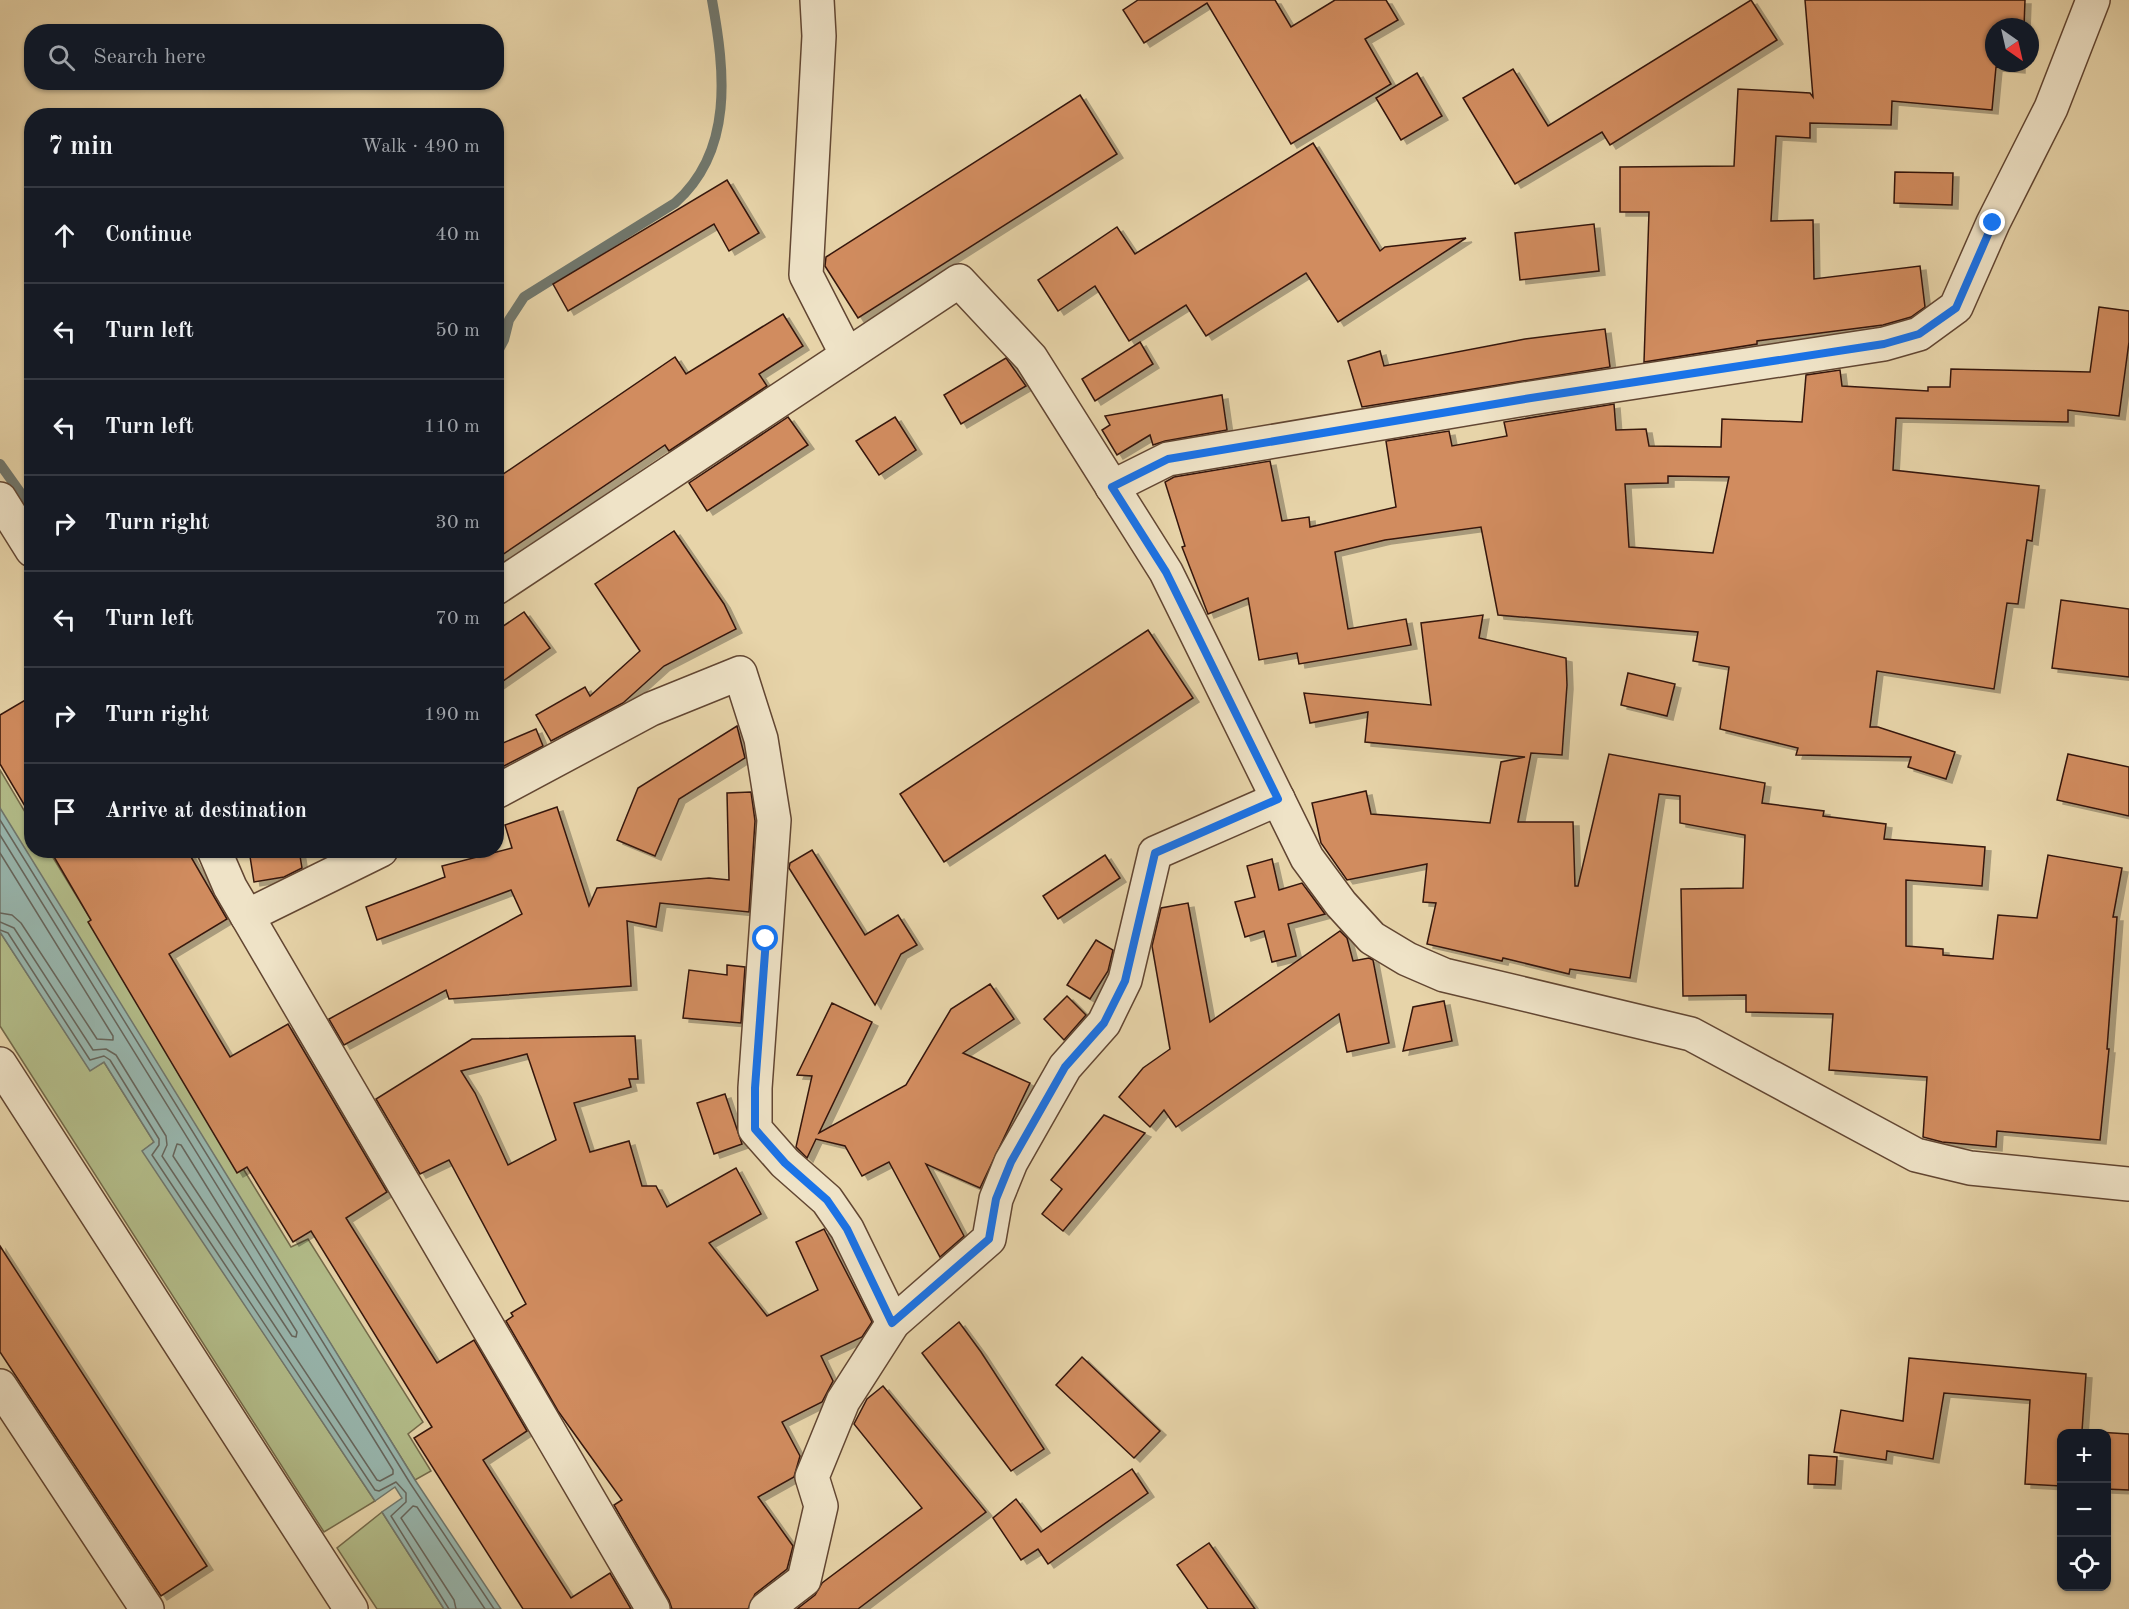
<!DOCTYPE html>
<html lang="en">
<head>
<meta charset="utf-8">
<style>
	:root { --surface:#171b24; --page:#242831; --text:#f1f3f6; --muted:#9ea1a6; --line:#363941 }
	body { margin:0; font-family:"Old Standard TT",serif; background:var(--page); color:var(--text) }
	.controls { position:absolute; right:18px; bottom:18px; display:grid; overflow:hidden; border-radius:12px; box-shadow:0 2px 4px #0004 }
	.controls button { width:54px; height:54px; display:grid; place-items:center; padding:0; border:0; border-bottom:2px solid var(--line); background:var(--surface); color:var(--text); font:30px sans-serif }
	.compass { position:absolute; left:1985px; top:18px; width:54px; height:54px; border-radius:50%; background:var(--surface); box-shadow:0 2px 4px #0004; rotate:146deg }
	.stop { position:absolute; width:18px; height:18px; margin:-14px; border:4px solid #1a73e8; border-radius:50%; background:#fff }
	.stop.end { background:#1a73e8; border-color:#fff; box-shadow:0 2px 6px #0008 }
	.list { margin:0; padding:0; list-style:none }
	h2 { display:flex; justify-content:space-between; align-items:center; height:78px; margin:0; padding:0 24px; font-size:26px }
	h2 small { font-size:20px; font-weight:400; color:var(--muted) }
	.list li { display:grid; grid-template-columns:39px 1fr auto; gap:18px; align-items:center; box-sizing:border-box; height:96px; padding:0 24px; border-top:2px solid var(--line) }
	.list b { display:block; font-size:22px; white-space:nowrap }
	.list em { font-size:20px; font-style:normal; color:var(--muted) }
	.icon { flex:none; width:33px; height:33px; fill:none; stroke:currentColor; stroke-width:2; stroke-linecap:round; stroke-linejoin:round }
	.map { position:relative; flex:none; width:2129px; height:1609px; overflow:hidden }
	.search { position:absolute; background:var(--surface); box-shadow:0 2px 4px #0004; left:24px; top:24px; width:480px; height:66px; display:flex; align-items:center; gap:15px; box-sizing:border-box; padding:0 21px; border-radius:24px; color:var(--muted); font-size:22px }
	.panel { position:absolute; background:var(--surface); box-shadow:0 2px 4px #0004; left:24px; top:108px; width:480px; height:750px; border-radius:24px }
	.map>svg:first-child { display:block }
	.green { fill:#b3bd8a; stroke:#746a4a; stroke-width:1.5 }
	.water { fill:#98b7af; stroke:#70776d; stroke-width:1.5 }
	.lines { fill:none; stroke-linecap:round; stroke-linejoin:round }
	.shore { stroke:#66665d; stroke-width:1.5 }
	.stream { stroke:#70776d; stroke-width:10 }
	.building { fill:#d18c5f; stroke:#35160b; stroke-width:1.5; fill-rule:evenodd; filter:url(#shadow) }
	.minor-casing { stroke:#624632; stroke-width:36 }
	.minor { stroke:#efe3c7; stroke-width:33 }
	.route { stroke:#1a73e8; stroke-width:8 }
</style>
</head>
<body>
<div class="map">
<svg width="2129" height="1609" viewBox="0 0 2129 1609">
	<defs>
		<filter id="shadow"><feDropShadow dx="6" dy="4" stdDeviation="0" flood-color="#0004"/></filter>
	</defs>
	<rect width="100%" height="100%" fill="#e7d4a9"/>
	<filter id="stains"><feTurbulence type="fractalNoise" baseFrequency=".00333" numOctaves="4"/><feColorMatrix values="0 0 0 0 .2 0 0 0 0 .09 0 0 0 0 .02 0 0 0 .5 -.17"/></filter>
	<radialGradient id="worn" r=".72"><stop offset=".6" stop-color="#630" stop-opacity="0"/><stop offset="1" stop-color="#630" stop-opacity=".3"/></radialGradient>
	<!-- green -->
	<g class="green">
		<path d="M0,770L31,822L32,850L49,851L291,1247L308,1239L423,1422L408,1434L431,1471L415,1480L32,863L0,811Z"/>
		<path d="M0,932L90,1070L104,1062L154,1142L143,1151L375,1501L324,1532L0,1026Z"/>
		<path d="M382,1512L444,1609H377L337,1548Z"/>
	</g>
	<!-- water -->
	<path class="water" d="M0,808L415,1480L501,1609H444L382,1512L402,1498L395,1487L375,1501L142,1151L154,1142L104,1062L90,1071L0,932Z"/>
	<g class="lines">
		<!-- shore -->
		<g class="shore">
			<path d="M0,820L410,1483L494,1609"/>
			<path d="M0,835L393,1470V1474L380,1481L377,1480L162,1156L167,1145L166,1136L116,1055L106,1049L93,1050L14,928L0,922"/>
			<path d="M0,853L113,1036V1040L97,1039L21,923L12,915L0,913"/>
			<path d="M0,930L8,933L90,1060L104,1056L110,1060L159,1139V1145L152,1155L375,1490L379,1491L396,1482L406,1493V1502L391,1516L449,1609"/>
			<path d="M177,1144L181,1145L297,1332L296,1337L292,1336L173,1156Z"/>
			<path d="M456,1609L454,1600L401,1518L413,1506L417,1507L485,1609"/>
		</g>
		<!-- stream -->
		<g class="stream">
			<path d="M496,355L504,340L509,320L524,297L675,203C734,151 725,71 712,0"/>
			<path d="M0,464L32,509"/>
		</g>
	</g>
	<!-- building -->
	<g class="building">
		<path d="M1138,0H1275L1291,27L1335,0H1386L1398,20L1365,39L1391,84L1291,144L1207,3L1144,43L1123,10Z"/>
		<path d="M1751,0L1777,40L1610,145L1602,132L1515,184L1463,98L1513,69L1548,126Z"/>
		<path d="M1805,0H2025L2024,27H1994V63H2019V69L1996,67L1992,110L1892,101L1891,125L1810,123V138L1776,136L1771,221L1813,220L1814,279L1920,266L1925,307L1911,317L1883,325L1757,341V344L1644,362L1649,212H1620V167L1734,166L1738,89L1810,93L1813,97Z"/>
		<path d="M1417,73L1442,116L1401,140L1376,98Z"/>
		<path d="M1080,95L1117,154L858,318L825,266L826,257Z"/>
		<path d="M1313,143L1380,251L1385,247L1466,238L1338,322L1306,273L1206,336L1186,305L1129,341L1095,286L1058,311L1038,280L1117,227L1135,254Z"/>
		<path d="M1895,172L1953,173L1952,205L1894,203Z"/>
		<path d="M727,180L759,233L729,251L714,224L568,311L553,284Z"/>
		<path d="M1594,224L1599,271L1520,280L1515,233Z"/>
		<path d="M2099,307L2129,311V342L2119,416L2068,410V422L1896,418L1893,470L2039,486L2032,541L2027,540L2018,604L2007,603L1994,689L1877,671L1870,727H1878L1955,752L1946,779L1908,767L1911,757L1796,755L1798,748L1720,729L1729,667L1693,661L1698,632L1498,615L1481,527L1385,540L1335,552L1348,629L1406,619L1411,645L1299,664L1297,653L1259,660L1248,598L1208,614L1182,547L1185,546L1165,482L1174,477L1270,461L1282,521L1309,517L1310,527L1396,507L1386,441L1449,431L1452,446L1507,436L1504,422L1614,404L1616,430L1646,429L1649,446L1721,447L1722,419L1802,422L1806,375L1840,370L1842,386L1928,391V387H1950L1951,369L2090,372ZM1668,476L1729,477L1713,553L1629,547L1625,484L1668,483Z"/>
		<path d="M783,314L803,346L759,374L767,386L669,451L665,445L496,559V479L675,357L686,374Z"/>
		<path d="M1605,329L1610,367L1362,407L1348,361L1380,351L1384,366L1525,339Z"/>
		<path d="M1140,342L1153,364L1095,401L1082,379Z"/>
		<path d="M1006,358L1026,386L961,424L944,395Z"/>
		<path d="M1222,395L1227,430L1165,441L1153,445L1150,435L1117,455L1102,430L1110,425L1105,416Z"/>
		<path d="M788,417L808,445L707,511L689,483Z"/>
		<path d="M895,417L916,450L879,475L856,441Z"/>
		<path d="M674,531L724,604L736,629L664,666L623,703L551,741L536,715L585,687L590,696L640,651L595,584Z"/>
		<path d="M2061,600L2129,609V677L2052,668Z"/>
		<path d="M524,612L550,648L496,686V631Z"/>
		<path d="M1483,615L1479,638L1566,658L1567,685L1562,755L1531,753L1518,822H1573L1575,886H1578L1609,754L1765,783L1762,803L1824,811L1823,816L1886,824L1884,839L1985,847L1982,886L1906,880V946L1943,949V955L1993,959L1998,915L2037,918L2048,855L2122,868L2113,917H2117L2107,1049H2109L2100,1140L1997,1131L1996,1147L1942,1142L1923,1137L1927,1077L1829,1070L1833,1014L1746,1012V995L1683,996L1681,889L1743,888L1745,835L1680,823V796L1659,794L1630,978L1570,969L1569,974L1503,958L1502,961L1427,944L1436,903L1423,902L1427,864L1347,880L1321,843L1312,803L1366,791L1371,814L1490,823L1501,762L1525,757L1365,742L1368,712L1310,723L1304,693L1431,705L1421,623Z"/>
		<path d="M1148,630L1193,698L944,862L900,794Z"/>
		<path d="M1628,673L1675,684L1667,716L1621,705Z"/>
		<path d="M32,696V818L0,764V715Z"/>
		<path d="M737,726L745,758L679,799L655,856L617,840L638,788Z"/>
		<path d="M536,729L543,746L496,770V746Z"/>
		<path d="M2068,754L2129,767V816L2057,800Z"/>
		<path d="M751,792L755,821L749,912L660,903L656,927L627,921L631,986L449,999L446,990L344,1045L329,1019L522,914L511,890L377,940L366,907L445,877L442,866L512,848L505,825L557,807L589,906L597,888L709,878L729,880L727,793Z"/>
		<path d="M50,850H187L227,919L169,954L230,1057L288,1024L387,1192L346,1218L437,1363L474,1340L527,1431L483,1460L571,1598L610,1573L631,1609H523L414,1438L432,1427L311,1231L293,1242L247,1167L237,1173L88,922L91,920Z"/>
		<path d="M249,850H299L302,868L284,877L254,882Z"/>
		<path d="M812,850L865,935L898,915L917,945L901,954L875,1005L789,868L790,863Z"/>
		<path d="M1105,855L1120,878L1058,919L1043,896Z"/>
		<path d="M1272,859L1279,890L1302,883L1325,914L1288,924L1296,956L1272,962L1264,931L1245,937L1235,902L1255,897L1247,866Z"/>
		<path d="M1188,903L1210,1022L1340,931L1347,938L1353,961L1369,958L1373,960L1389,1043L1347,1052L1339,1014L1176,1127L1164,1110L1150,1127L1119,1097L1143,1068L1170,1049L1152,946L1161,908Z"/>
		<path d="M1096,940L1113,950L1108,971L1090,999L1067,985Z"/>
		<path d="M727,965L745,967L741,1023L683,1018L689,970L727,975Z"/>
		<path d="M990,984L1014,1019L963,1053L1030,1083L980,1188L926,1164L964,1236L940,1257L889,1162L862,1176L845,1146L816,1139L807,1158L796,1147L812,1076L797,1075L832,1003L872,1022L819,1133L906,1085L951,1009Z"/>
		<path d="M1067,996L1086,1015L1064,1040L1044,1019Z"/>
		<path d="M1444,1001L1452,1041L1403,1051L1413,1007Z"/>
		<path d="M635,1036L638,1079H629L631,1087L574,1103L590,1152L629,1141L642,1186H656L667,1207L736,1168L761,1214L709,1243L767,1316L818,1290L796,1242L824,1229L872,1322L862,1337L821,1356L833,1381L822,1402L782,1422L800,1456L794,1477L758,1497L793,1546L787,1569L755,1594L748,1609H672L669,1600L614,1505L622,1500L558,1411L506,1321L513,1316L511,1313L526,1304L449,1160L420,1174L376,1099L472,1039ZM527,1054L556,1140L508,1165L475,1093L461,1071Z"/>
		<path d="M725,1094L742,1144L714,1154L697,1103Z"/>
		<path d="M1104,1115L1145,1133L1063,1231L1042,1214L1062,1189L1051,1180Z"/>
		<path d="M0,1246L207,1566L161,1596L0,1352Z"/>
		<path d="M959,1322L981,1352L1044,1449L1011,1471L922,1353Z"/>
		<path d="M1082,1357L1160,1431L1134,1458L1056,1385Z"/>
		<path d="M1909,1358L2086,1374L2082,1431L2129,1434V1490L2106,1489V1434H2061V1486L2025,1484L2030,1400L1944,1393L1933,1459L1887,1451L1886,1460L1834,1452L1841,1410L1903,1421Z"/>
		<path d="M883,1386L986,1512L858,1609H797L815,1595L822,1583L922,1508L854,1424L867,1399Z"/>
		<path d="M1809,1455L1837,1457L1835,1485L1808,1484Z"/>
		<path d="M1132,1469L1148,1493L1048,1564L1038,1549L1021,1560L993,1518L1016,1499L1041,1532Z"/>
		<path d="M1209,1543L1255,1609H1208L1177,1565Z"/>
	</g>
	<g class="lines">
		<!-- minor casing -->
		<g class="minor-casing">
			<g id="minor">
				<path d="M817,0L819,36L806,275L847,355"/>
				<path d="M1112,487L1168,459L1531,398L1884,344L1919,334L1956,307L1993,223L2051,108L2093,0"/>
				<path d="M0,499L32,550"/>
				<path d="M496,588L959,281L1031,358L1166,572L1307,858L1341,904L1372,938L1407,959L1444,975L1691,1034L1916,1155L1970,1168L2129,1184"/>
				<path d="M496,792L651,709L740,673L761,739L774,820L755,1088V1129L785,1163L827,1200L847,1229L893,1323"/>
				<path d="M214,850L230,887L653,1609"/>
				<path d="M247,916L381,850"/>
				<path d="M0,1064L351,1609"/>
				<path d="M0,1386L147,1609"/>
				<path d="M766,1609L804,1580L821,1506L812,1477L843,1401L893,1323L989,1239L996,1199L1011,1162L1065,1067L1104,1023L1125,980L1155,853L1278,799"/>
			</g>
		</g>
		<!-- minor -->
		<use href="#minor" class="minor"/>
	</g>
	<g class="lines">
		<!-- route -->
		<path class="route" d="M766,939L755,1088V1129L785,1163L827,1200L847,1229L892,1323L989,1239L996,1199L1011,1162L1065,1067L1104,1023L1125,981L1155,853L1278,799L1166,572L1112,487L1168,459L1531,398L1884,344L1919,334L1956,308L1993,223"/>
	</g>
	<rect width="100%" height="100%" filter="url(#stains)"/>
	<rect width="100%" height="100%" fill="url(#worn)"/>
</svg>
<div class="controls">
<button>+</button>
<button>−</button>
<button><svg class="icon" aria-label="locate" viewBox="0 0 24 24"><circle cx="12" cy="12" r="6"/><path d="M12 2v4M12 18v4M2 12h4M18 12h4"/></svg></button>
</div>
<svg class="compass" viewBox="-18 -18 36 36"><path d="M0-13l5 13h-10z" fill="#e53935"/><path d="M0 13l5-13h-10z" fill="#9ea1a6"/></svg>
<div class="stop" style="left:766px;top:939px"></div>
<div class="stop end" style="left:1993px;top:223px"></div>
<div class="search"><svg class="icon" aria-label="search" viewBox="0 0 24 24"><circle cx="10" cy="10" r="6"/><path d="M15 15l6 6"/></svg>Search here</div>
<section class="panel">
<h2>7 min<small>Walk · 490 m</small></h2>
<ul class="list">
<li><svg class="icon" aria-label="ahead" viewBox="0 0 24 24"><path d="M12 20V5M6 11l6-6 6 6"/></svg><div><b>Continue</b></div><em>40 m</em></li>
<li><svg class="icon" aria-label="left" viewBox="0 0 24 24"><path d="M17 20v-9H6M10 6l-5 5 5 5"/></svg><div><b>Turn left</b></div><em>50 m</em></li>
<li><svg class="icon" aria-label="left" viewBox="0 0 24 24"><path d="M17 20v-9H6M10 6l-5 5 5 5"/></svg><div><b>Turn left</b></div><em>110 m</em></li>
<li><svg class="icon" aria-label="right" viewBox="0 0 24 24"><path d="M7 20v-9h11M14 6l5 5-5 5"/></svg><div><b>Turn right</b></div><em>30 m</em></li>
<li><svg class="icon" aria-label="left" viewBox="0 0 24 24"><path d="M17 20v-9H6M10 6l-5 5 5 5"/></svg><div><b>Turn left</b></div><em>70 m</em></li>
<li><svg class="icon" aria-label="right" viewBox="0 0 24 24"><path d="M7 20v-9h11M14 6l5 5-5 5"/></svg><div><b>Turn right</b></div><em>190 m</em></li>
<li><svg class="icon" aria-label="arrive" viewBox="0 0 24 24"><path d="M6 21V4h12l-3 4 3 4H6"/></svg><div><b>Arrive at destination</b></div></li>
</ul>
</section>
</div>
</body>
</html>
